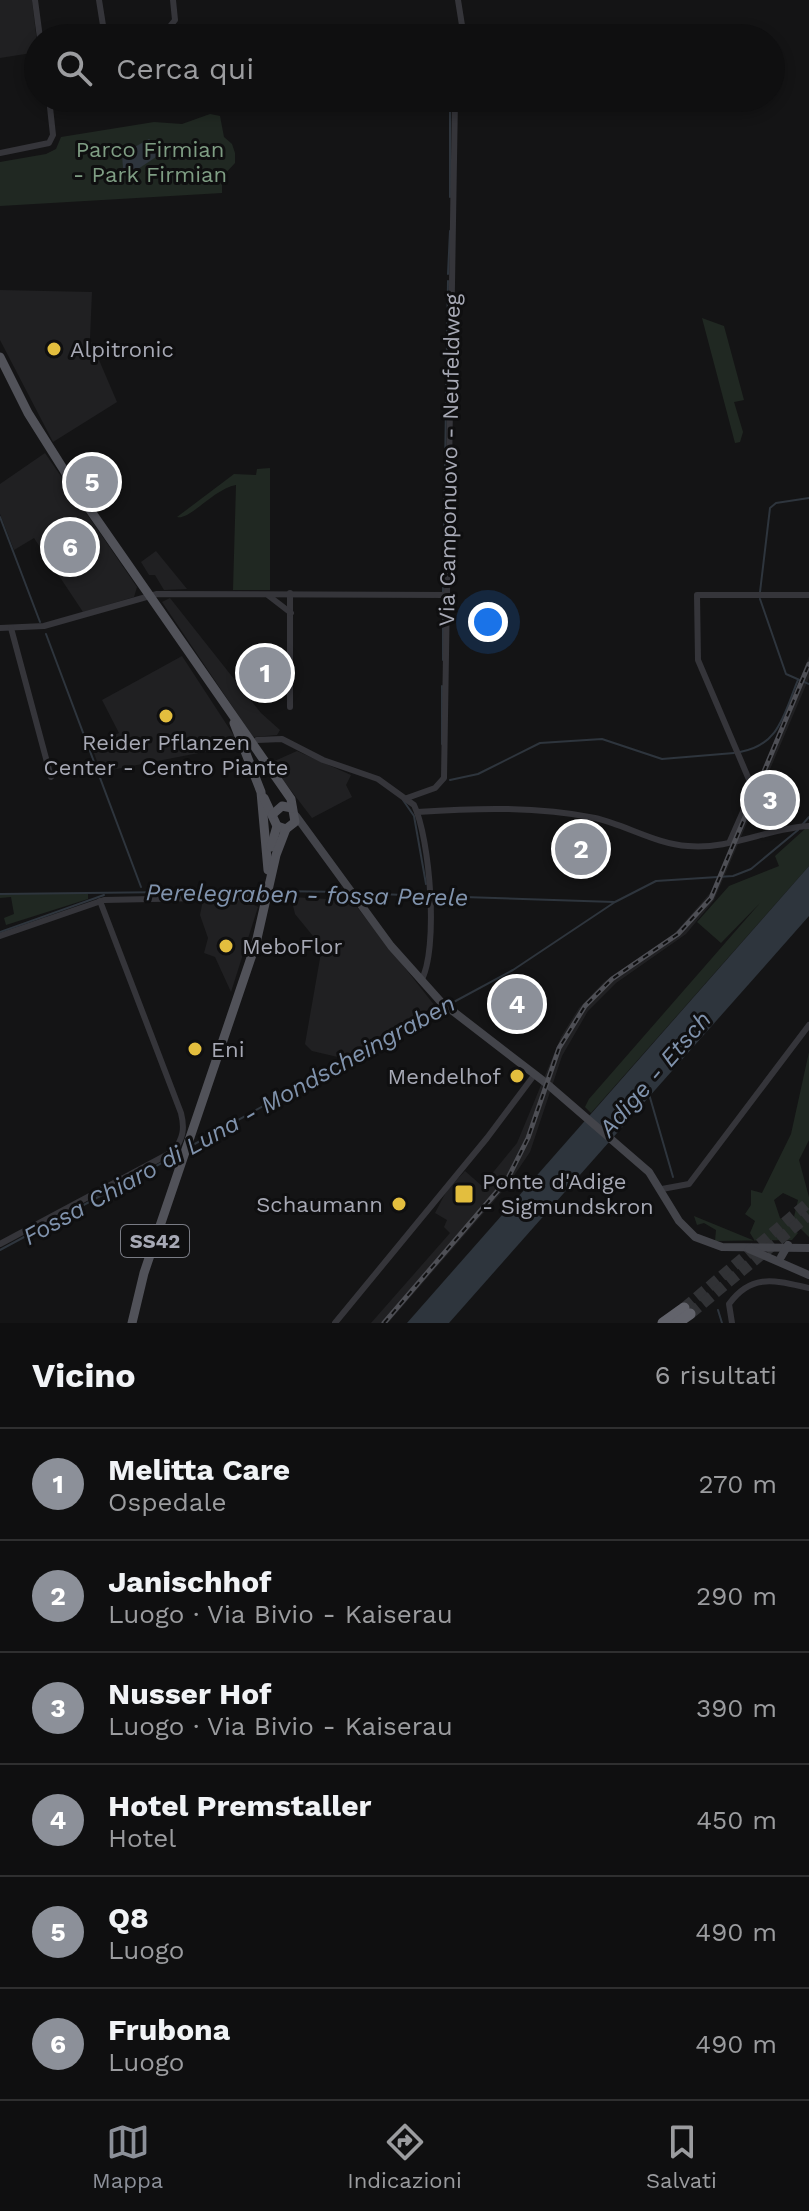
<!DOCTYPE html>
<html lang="it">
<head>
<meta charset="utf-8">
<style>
	:root { --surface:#0f0f10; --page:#1d1d1e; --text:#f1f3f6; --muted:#9b9c9f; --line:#2f2f30; --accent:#8c9099 }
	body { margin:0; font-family:"Work Sans",sans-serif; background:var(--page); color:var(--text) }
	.you { position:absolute; left:488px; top:622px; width:28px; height:28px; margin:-20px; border:6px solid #fff; border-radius:50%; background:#1a73e8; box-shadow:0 0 0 12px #1a73e833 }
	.badge { display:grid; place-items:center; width:52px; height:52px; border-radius:50%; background:var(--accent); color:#fff; font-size:26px; font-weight:700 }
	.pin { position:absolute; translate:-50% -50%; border:4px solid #fff; box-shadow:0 2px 8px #0006 }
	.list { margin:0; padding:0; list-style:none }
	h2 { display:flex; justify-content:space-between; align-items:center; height:104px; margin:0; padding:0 32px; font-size:34px }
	h2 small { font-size:26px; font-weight:400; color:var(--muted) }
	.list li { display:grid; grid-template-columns:52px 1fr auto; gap:24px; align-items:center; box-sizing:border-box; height:112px; padding:0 32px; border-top:2px solid var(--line) }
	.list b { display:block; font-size:30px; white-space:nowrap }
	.list p { margin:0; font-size:26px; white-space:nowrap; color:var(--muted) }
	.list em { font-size:26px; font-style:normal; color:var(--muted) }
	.icon { flex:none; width:44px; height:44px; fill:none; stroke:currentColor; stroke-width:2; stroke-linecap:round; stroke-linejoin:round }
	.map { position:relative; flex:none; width:809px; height:1323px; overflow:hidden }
	.search { position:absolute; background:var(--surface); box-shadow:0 4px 12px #0003; left:24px; right:24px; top:24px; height:88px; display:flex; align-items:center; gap:20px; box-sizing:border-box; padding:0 28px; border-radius:44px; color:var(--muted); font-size:30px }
	.sheet { height:776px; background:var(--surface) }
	nav { display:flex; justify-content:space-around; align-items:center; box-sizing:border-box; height:112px; border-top:2px solid var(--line); background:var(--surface); font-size:22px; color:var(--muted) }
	nav a { display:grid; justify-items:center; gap:4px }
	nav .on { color:var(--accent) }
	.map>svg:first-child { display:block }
	.built { fill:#202022 }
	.green { fill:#202822 }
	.water { fill:#2e353d }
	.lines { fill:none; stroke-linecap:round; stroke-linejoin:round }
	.stream { stroke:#2e353d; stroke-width:2 }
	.highway-tunnel { stroke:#313235; stroke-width:11; stroke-dasharray:11 5.5; stroke-linecap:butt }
	.street { stroke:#35353a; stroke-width:6 }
	.secondary { stroke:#43444a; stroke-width:8 }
	.primary { stroke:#515259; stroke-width:9 }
	.highway { stroke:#62636b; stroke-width:11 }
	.rail-casing { stroke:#4e4f55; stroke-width:5 }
	.rail { stroke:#0f0f10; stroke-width:2; stroke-dasharray:6; stroke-linecap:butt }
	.poi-dot { fill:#e3be3e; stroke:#0f0f10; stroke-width:3 }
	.labels { text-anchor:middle; stroke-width:6; stroke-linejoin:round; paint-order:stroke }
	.shield { fill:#0f0f10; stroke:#797b84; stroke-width:2 }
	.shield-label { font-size:20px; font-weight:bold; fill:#a7a9b5 }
	.park-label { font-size:22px; fill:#7f9e84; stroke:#0f0f10 }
	.poi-label { font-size:22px; fill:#a7a9b5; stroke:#0f0f10; text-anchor:start }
	.street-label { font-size:22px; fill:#a7a9b5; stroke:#0f0f10 }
	.water-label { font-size:24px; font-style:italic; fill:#8093ad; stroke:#0f0f10 }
</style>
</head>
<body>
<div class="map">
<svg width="809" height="1323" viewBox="0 0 809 1323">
	<rect width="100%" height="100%" fill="#141415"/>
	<!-- built -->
	<g class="built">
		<path d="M0,0H32L38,52L0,58Z"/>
		<path d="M0,290L92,292L90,339L117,402L53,442L0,340Z"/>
		<path d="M45,453L137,587L134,597L83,612L34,538L14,550L0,514V484Z"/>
		<path d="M156,551L187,589L164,590L155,575H149L141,562Z"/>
		<path d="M170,598L261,713L280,730L277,735L253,737L162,602Z"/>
		<path d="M182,656L240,745L101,772L91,745L119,733L102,700Z"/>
		<path d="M809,656V678L714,900L686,934L616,983L588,1011L562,1056L530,1152L507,1186L388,1323H371L450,1233L444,1227L447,1220L435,1213L447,1190L465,1171L482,1186L517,1143L561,1037L579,1008L604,982L673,935L711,892L727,862Z"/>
		<path d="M297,751L351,775L346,785L352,797L312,818L270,763Z"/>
		<path d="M291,897L346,900L357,907L435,1006L342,1058L312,1051L305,1044L322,947L295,914Z"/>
		<path d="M203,900H244L258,907L231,992L215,957L204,953L208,938L200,915Z"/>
	</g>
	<!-- green -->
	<g class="green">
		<path d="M210,114L220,116L224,137L232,144L235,153V163L222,177V193L0,206V162L46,154L56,149L61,137L154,122L182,124Z"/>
		<path d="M702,318L724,326L744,400L734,402L743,432L740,442L735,443Z"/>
		<path d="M270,468V590H233L236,485C215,488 189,521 177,517L234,474L256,475L257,469Z"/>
		<path d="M806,828H809V866L591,1113L585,1107L589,1099L760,903L721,943L697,922L729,886L779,866L775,856Z"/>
		<path d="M0,894H88V899L6,925L4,918L14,914L11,897L0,898Z"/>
		<path d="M809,1052V1140L799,1160L809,1197V1237L793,1221L798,1200L783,1193L774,1200L780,1218L798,1233L792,1240L715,1241L716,1230L704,1223L697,1225L694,1216L755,1241L750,1233L755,1221L745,1214L751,1205V1190L762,1193L791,1134Z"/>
	</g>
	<!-- water -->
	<g class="water">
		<path d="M149,139L159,148V155L135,171L123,168L122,154Z"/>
		<path d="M809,866V916L449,1323H407Z"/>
	</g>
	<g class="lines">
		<!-- stream -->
		<g class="stream">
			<path d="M450,98V197"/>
			<path d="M448,274L450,231"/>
			<path d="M0,517L40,622"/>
			<path d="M443,592L448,281"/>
			<path d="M760,592L770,508L776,503L809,498"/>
			<path d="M760,599L786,674L809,684"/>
			<path d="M46,634L141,887"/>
			<path d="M443,660V598"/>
			<path d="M442,744V686"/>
			<path d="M740,752C780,745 784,713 798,680"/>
			<path d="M450,780L478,774L540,743L602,739L662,759L734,753"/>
			<path d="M403,800L414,816L426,884"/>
			<path d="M802,825L809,817"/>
			<path d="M273,891L347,892"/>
			<path d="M357,893L427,896"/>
			<path d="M0,894L263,891"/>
			<path d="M433,896L614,902"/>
			<path d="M0,932L104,895"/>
			<path d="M450,1004L513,970L615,902L656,881L733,876L751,869L798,830"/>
			<path d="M649,1094L673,1177"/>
			<path d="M191,1146L441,1008"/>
			<path d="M0,1250L182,1152"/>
			<path d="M718,1310L722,1323"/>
		</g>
		<!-- highway-tunnel -->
		<g class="highway-tunnel">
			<path d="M684,1308L809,1202"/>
			<path d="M690,1314L809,1215"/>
		</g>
		<!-- street -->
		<g class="street">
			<path d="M35,0L40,38"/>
			<path d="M99,0L105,38"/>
			<path d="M458,0L464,38"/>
			<path d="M107,38L167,30L175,20L173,0"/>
			<path d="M0,153L49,143L53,135L49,98"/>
			<path d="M290,593V707"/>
			<path d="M269,596L291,613"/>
			<path d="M0,628L44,626L157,594L447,595"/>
			<path d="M11,628L51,777"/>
			<path d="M257,740L282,739L323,760L378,779L414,805C430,838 439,950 421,981"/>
			<path d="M407,798L435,788L444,778L455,98"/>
			<path d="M417,812C476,808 537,806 595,818C626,825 656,844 688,846C729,850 769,828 809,826"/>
			<path d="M730,841L753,789L698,660L697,595H809"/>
			<path d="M0,936L104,900L246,897L266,901"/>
			<path d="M662,1189L689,1184L809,1025"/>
			<path d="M0,1244L174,1151C183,1138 185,1129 181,1113L100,901"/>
			<path d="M335,1323L487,1138L535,1074"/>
			<path d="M732,1323L729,1304C752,1272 777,1281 809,1288"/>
		</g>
		<!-- secondary -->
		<g class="secondary">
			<path d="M296,816L391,946L441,1002L546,1083L649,1172L679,1221L695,1237L722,1247L809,1248"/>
			<path d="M749,1249L809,1275"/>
			<path d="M781,1257L788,1245"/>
		</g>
		<!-- primary -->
		<g class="primary">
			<path d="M0,357L28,413L79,494L291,799L295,822L286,829L277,826"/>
			<path d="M234,723L261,792L268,870"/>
			<path d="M264,798L277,826L271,847"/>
			<path d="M273,814L282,806L292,808"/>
			<path d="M132,1323L144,1273L256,943L276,855L286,829"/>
		</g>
		<!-- highway -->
		<g class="highway">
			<path d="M663,1323L684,1308"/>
			<path d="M677,1323L690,1314"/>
		</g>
		<!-- rail casing -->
		<g class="rail-casing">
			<path id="rail" d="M384,1323L507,1180L528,1138L559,1048L585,1006L612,979L678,934L711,898L809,664"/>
		</g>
		<!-- rail -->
		<use href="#rail" class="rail"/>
	</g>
	<!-- markers -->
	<g class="poi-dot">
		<circle cx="54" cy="349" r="8"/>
		<circle cx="166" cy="716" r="8"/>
		<circle cx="226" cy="946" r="8"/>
		<circle cx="195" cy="1049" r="8"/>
		<circle cx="517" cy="1076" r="8"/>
		<rect x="454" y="1184" width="20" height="20" rx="4"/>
		<circle cx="399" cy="1204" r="8"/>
	</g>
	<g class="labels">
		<!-- shield labels -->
		<rect class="shield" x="121" y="1225" width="68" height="32" rx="6"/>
		<g class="shield-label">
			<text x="155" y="1248">SS42</text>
		</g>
		<!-- park labels -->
		<g class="park-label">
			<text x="150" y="157">Parco Firmian<tspan x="150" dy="25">- Park Firmian</tspan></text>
		</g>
		<!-- poi labels -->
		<g class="poi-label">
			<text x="70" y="357">Alpitronic</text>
			<text x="166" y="750" text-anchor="middle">Reider Pflanzen<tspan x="166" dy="25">Center - Centro Piante</tspan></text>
			<text x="242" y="954">MeboFlor</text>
			<text x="211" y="1057">Eni</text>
			<text x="501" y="1084" text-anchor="end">Mendelhof</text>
			<text x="482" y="1189">Ponte d'Adige<tspan x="482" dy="25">- Sigmundskron</tspan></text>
			<text x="383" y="1212" text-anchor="end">Schaumann</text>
		</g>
		<!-- street labels -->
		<g class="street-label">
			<text transform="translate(449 460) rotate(-89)" y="8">Via Camponuovo - Neufeldweg</text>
		</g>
		<!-- water labels -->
		<g class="water-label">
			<text transform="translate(307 895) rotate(1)" y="8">Perelegraben - fossa Perele</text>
			<text transform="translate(655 1074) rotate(-49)" y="8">Adige - Etsch</text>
			<text transform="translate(239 1120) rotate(-29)" y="8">Fossa Chiaro di Luna - Mondscheingraben</text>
		</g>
	</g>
</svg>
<div class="you"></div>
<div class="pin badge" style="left:265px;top:673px">1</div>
<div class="pin badge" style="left:581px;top:849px">2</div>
<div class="pin badge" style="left:770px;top:800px">3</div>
<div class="pin badge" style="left:517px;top:1004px">4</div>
<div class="pin badge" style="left:92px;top:482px">5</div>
<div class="pin badge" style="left:70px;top:547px">6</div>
<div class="search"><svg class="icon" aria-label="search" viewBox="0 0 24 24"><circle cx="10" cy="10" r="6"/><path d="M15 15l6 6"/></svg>Cerca qui</div>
</div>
<section class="sheet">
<h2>Vicino<small>6 risultati</small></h2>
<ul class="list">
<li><span class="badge">1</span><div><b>Melitta Care</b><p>Ospedale</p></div><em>270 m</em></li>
<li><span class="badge">2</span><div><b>Janischhof</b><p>Luogo · Via Bivio - Kaiserau</p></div><em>290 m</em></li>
<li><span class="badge">3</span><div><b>Nusser Hof</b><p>Luogo · Via Bivio - Kaiserau</p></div><em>390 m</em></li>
<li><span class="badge">4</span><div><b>Hotel Premstaller</b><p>Hotel</p></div><em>450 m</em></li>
<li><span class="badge">5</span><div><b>Q8</b><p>Luogo</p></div><em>490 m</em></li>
<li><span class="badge">6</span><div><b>Frubona</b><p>Luogo</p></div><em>490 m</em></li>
</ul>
</section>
<nav>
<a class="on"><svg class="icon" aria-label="map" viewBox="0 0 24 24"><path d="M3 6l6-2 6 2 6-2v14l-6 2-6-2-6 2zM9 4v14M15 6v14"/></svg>Mappa</a>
<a><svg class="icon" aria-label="directions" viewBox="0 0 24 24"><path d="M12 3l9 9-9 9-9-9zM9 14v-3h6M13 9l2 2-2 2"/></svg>Indicazioni</a>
<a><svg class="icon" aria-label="saved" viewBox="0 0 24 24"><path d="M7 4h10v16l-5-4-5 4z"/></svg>Salvati</a>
</nav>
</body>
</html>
